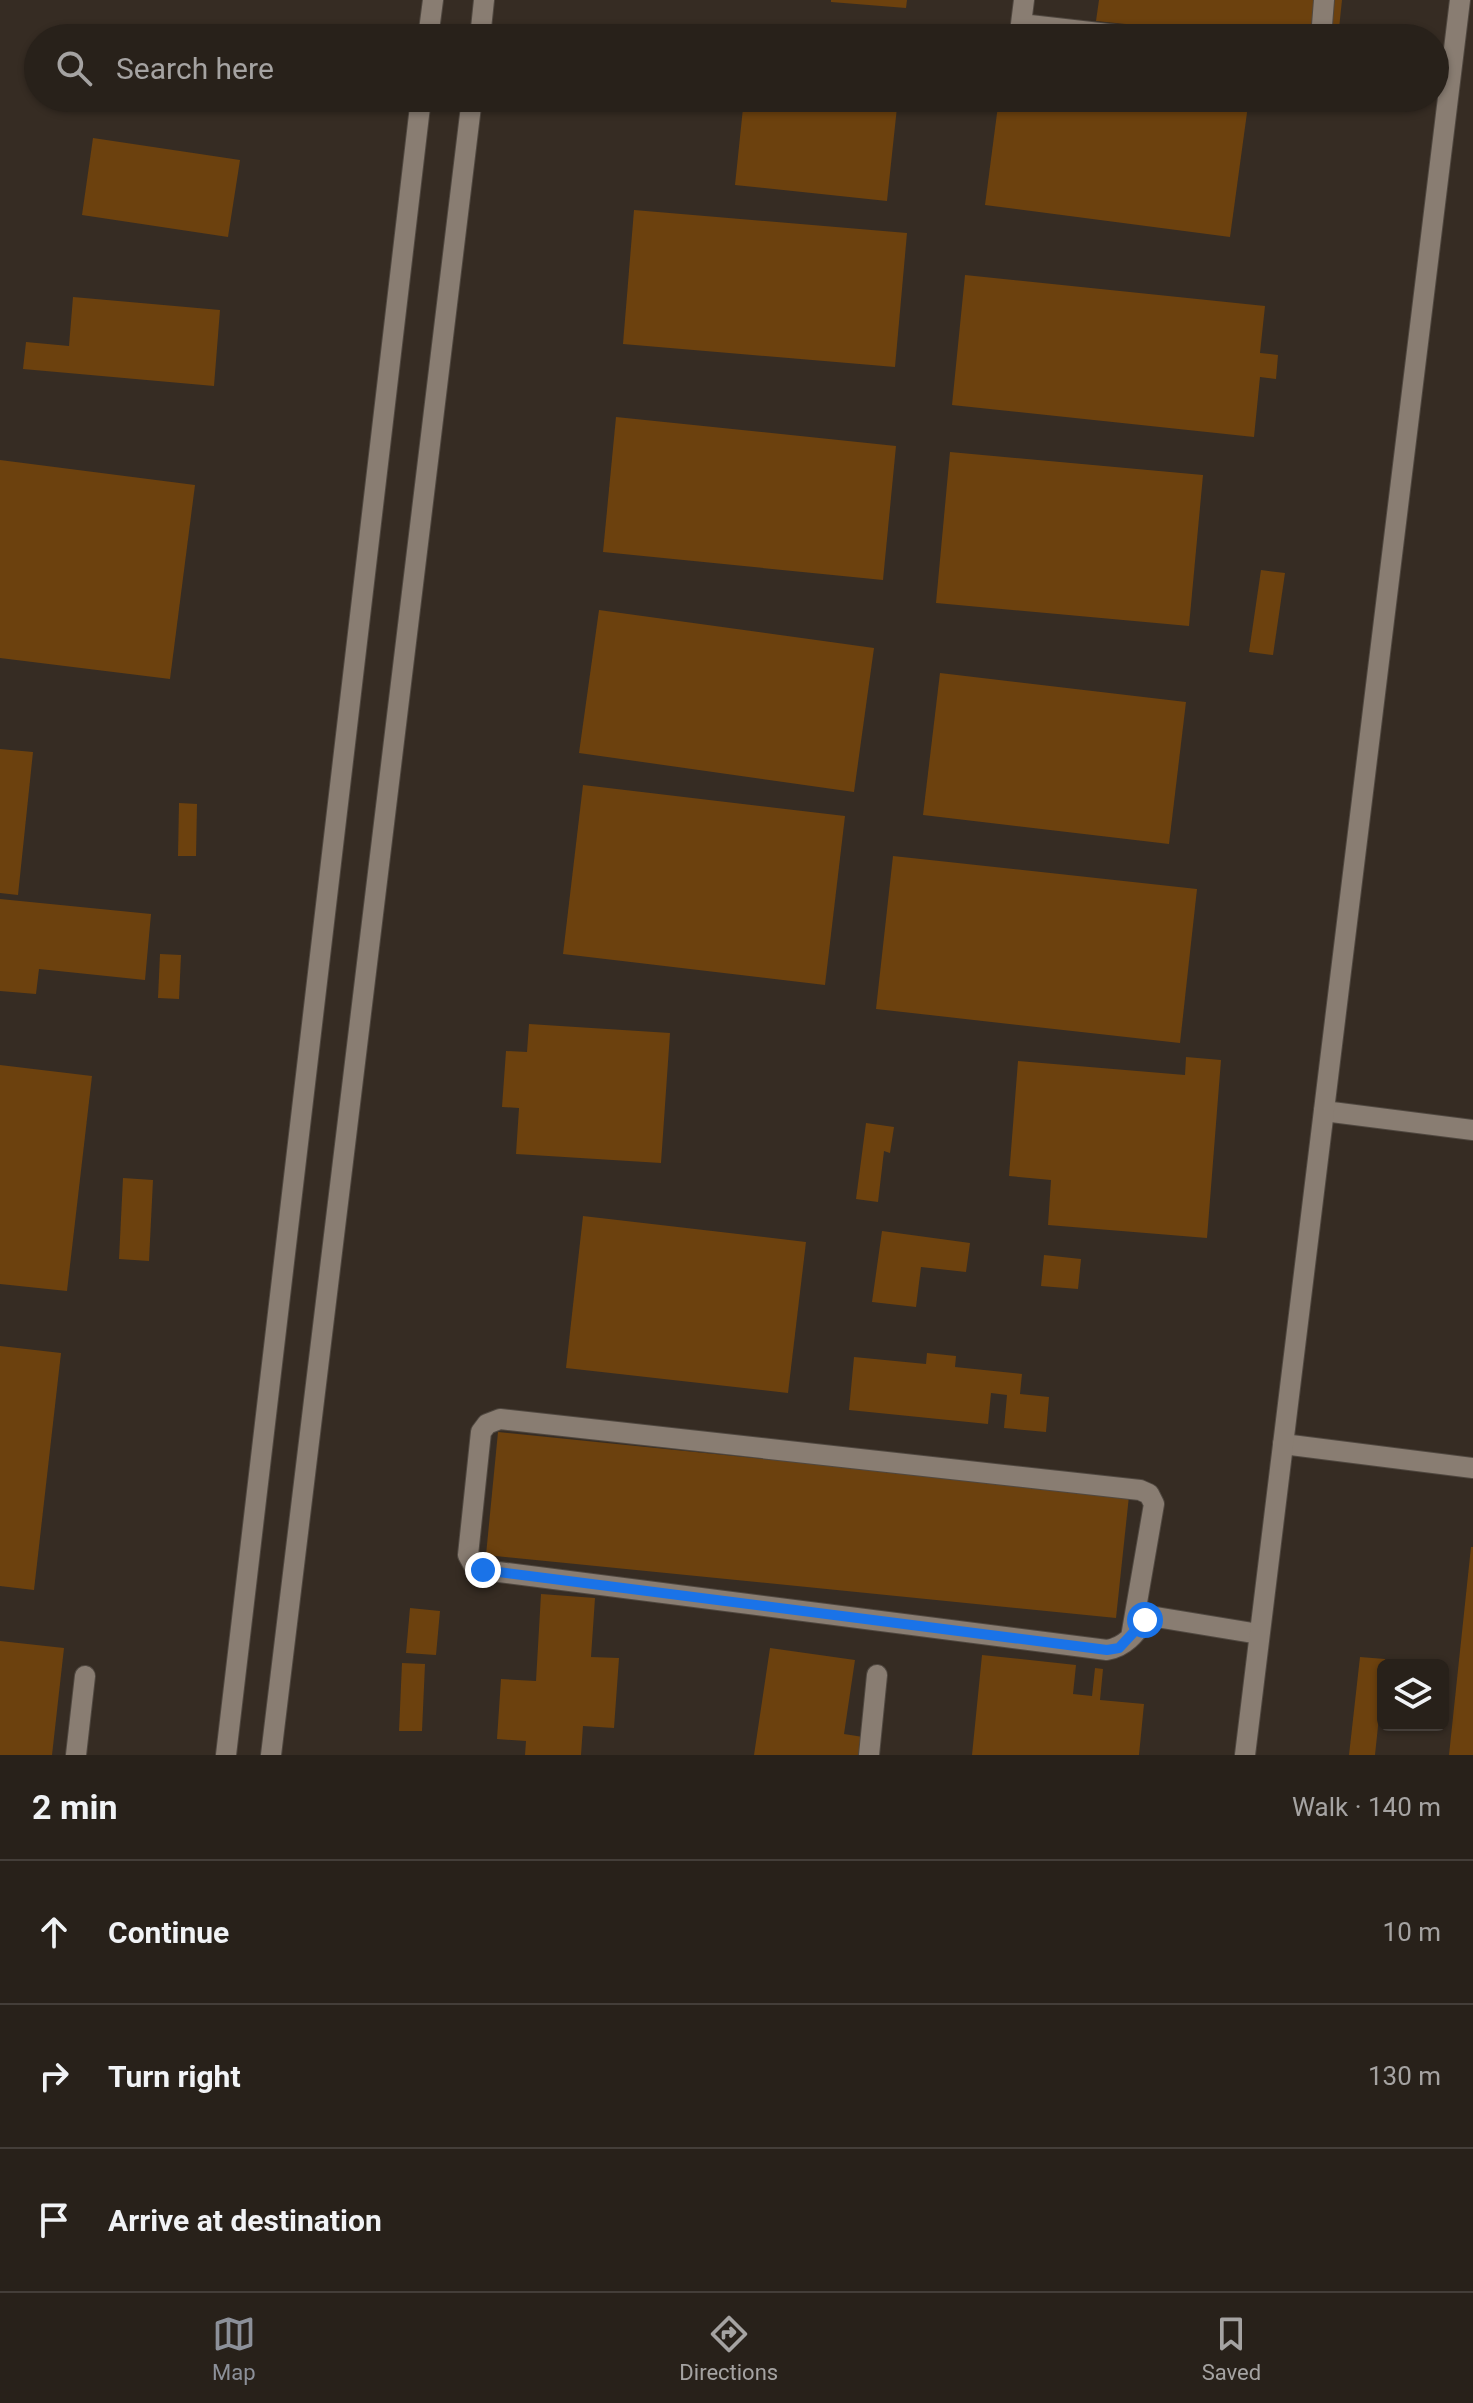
<!DOCTYPE html>
<html lang="en">
<head>
<meta charset="utf-8">
<style>
	:root { --surface:#28211a; --page:#342e27; --text:#f1f3f6; --muted:#a5a3a2; --line:#443e39; --accent:#8c9099 }
	body { margin:0; font-family:Roboto,sans-serif; background:var(--page); color:var(--text) }
	.controls { position:absolute; right:24px; bottom:24px; display:grid; overflow:hidden; border-radius:12px; box-shadow:0 2px 6px #0004 }
	.controls button { width:72px; height:72px; display:grid; place-items:center; padding:0; border:0; border-bottom:2px solid var(--line); background:var(--surface); color:var(--text); font:40px sans-serif }
	.stop { position:absolute; width:24px; height:24px; margin:-18px; border:6px solid #1a73e8; border-radius:50%; background:#fff }
	.stop.end { background:#1a73e8; border-color:#fff; box-shadow:0 2px 8px #0008 }
	.list { margin:0; padding:0; list-style:none }
	h2 { display:flex; justify-content:space-between; align-items:center; height:104px; margin:0; padding:0 32px; font-size:34px }
	h2 small { font-size:26px; font-weight:400; color:var(--muted) }
	.list li { display:grid; grid-template-columns:52px 1fr auto; gap:24px; align-items:center; box-sizing:border-box; height:144px; padding:0 32px; border-top:2px solid var(--line) }
	.list b { display:block; font-size:30px; white-space:nowrap }
	.list em { font-size:26px; font-style:normal; color:var(--muted) }
	.icon { flex:none; width:44px; height:44px; fill:none; stroke:currentColor; stroke-width:2; stroke-linecap:round; stroke-linejoin:round }
	.map { position:relative; flex:none; width:1473px; height:1755px; overflow:hidden }
	.search { position:absolute; background:var(--surface); box-shadow:0 2px 6px #0004; left:24px; right:24px; top:24px; height:88px; display:flex; align-items:center; gap:20px; box-sizing:border-box; padding:0 28px; border-radius:44px; color:var(--muted); font-size:30px }
	.sheet { height:536px; background:var(--surface) }
	nav { display:flex; justify-content:space-around; align-items:center; box-sizing:border-box; height:112px; border-top:2px solid var(--line); background:var(--surface); font-size:22px; color:var(--muted) }
	nav a { display:grid; justify-items:center; gap:4px }
	nav .on { color:var(--accent) }
	.map>svg:first-child { display:block }
	.building { fill:#6c410e }
	.lines { fill:none; stroke-linecap:round; stroke-linejoin:round }
	.lane-casing { stroke:#504840; stroke-width:22 }
	.lane { stroke:#897d72; stroke-width:20 }
	.route { stroke:#1a73e8; stroke-width:10 }
</style>
</head>
<body>
<div class="map">
<svg width="1473" height="1755" viewBox="0 0 1473 1755">
	<rect width="100%" height="100%" fill="#362c23"/>
	<!-- building -->
	<g class="building">
		<path d="M831,0H907L906,8L831,2Z"/>
		<path d="M1099,0H1342L1338,38H1263L1096,21Z"/>
		<path d="M699,28L774,36V38H698Z"/>
		<path d="M691,98H898L887,201L735,185L743,108L691,102Z"/>
		<path d="M999,98H1249L1230,237L985,205Z"/>
		<path d="M93,138L240,160L228,237L82,215Z"/>
		<path d="M634,210L907,233L895,367L623,344Z"/>
		<path d="M965,275L1265,306L1260,353L1278,355L1276,379L1260,377L1254,437L952,405Z"/>
		<path d="M73,297L220,310L214,386L23,369L26,342L69,346Z"/>
		<path d="M616,417L896,446L883,580L603,552Z"/>
		<path d="M950,452L1203,475L1189,626L936,603Z"/>
		<path d="M0,460L195,485L170,679L0,658Z"/>
		<path d="M1261,570L1285,573L1273,655L1249,652Z"/>
		<path d="M599,610L874,648L854,792L579,753Z"/>
		<path d="M940,673L1186,702L1169,844L923,815Z"/>
		<path d="M0,749L33,752L18,895L0,893Z"/>
		<path d="M583,785L845,816L825,985L563,954Z"/>
		<path d="M179,803L197,804L196,856H178Z"/>
		<path d="M893,856L1197,889L1180,1043L876,1009Z"/>
		<path d="M0,899L151,914L145,980L39,969L36,994L0,991Z"/>
		<path d="M160,954L181,955L179,999L158,998Z"/>
		<path d="M529,1024L670,1033L661,1163L516,1154L519,1108L502,1107L506,1051L527,1052Z"/>
		<path d="M1186,1057L1221,1060L1207,1238L1048,1225L1051,1180L1009,1176L1018,1061L1185,1075Z"/>
		<path d="M0,1065L92,1076L67,1291L0,1284Z"/>
		<path d="M866,1123L894,1127L890,1153L884,1151L878,1202L856,1199Z"/>
		<path d="M123,1178L153,1180L149,1261L119,1259Z"/>
		<path d="M583,1216L806,1242L788,1393L566,1368Z"/>
		<path d="M882,1231L970,1243L966,1272L921,1267L916,1307L872,1302Z"/>
		<path d="M1044,1255L1081,1259L1078,1289L1041,1286Z"/>
		<path d="M0,1346L61,1353L34,1590L0,1586Z"/>
		<path d="M927,1353L956,1356L955,1367L1022,1374L1020,1394L1049,1397L1046,1432L1004,1428L1007,1395L991,1393L988,1424L849,1410L854,1357L926,1364Z"/>
		<path d="M498,1432L1129,1496L1116,1618L486,1555Z"/>
		<path d="M1471,1547H1473V1755H1449Z"/>
		<path d="M541,1594L595,1598L591,1657L619,1658L614,1728L583,1726L581,1755H525L526,1741L497,1739L501,1679L536,1681Z"/>
		<path d="M410,1608L440,1611L436,1655L406,1653Z"/>
		<path d="M0,1641L64,1648L52,1755H0Z"/>
		<path d="M770,1648L855,1660L844,1734L863,1737L860,1755H754Z"/>
		<path d="M982,1655L1076,1665L1073,1694L1092,1696L1095,1668L1103,1669L1100,1700L1144,1704L1139,1755H972Z"/>
		<path d="M1360,1657L1385,1659L1375,1755H1349Z"/>
		<path d="M402,1663L425,1664L422,1731H399Z"/>
	</g>
	<g class="lines">
		<!-- lane casing -->
		<g class="lane-casing">
			<g id="lane">
				<path d="M1024,0L1021,24L1143,38"/>
				<path d="M428,38L433,0"/>
				<path d="M480,38L484,0"/>
				<path d="M1321,38L1324,0"/>
				<path d="M1324,1111L1473,1130"/>
				<path d="M1283,1444L1473,1468"/>
				<path d="M1131,1637L1154,1504L1149,1494L1140,1490L500,1419L487,1424L481,1432L468,1555L474,1566L483,1570L1107,1650C1125,1647 1135,1634 1145,1620L1156,1617L1259,1634"/>
				<path d="M76,1755L85,1676"/>
				<path d="M226,1755L421,98"/>
				<path d="M271,1755L472,98"/>
				<path d="M869,1755L877,1675"/>
				<path d="M1245,1755L1460,0"/>
			</g>
		</g>
		<!-- lane -->
		<use href="#lane" class="lane"/>
	</g>
	<g class="lines">
		<!-- route -->
		<path class="route" d="M483,1570L1107,1650L1119,1648L1145,1620"/>
	</g>
</svg>
<div class="controls">
<button><svg class="icon" aria-label="layers" viewBox="0 0 24 24"><path d="M12 4l9 5-9 5-9-5zM3 14l9 5 9-5"/></svg></button>
</div>
<div class="stop" style="left:1145px;top:1620px"></div>
<div class="stop end" style="left:483px;top:1570px"></div>
<div class="search"><svg class="icon" aria-label="search" viewBox="0 0 24 24"><circle cx="10" cy="10" r="6"/><path d="M15 15l6 6"/></svg>Search here</div>
</div>
<section class="sheet">
<h2>2 min<small>Walk · 140 m</small></h2>
<ul class="list">
<li><svg class="icon" aria-label="ahead" viewBox="0 0 24 24"><path d="M12 20V5M6 11l6-6 6 6"/></svg><div><b>Continue</b></div><em>10 m</em></li>
<li><svg class="icon" aria-label="right" viewBox="0 0 24 24"><path d="M7 20v-9h11M14 6l5 5-5 5"/></svg><div><b>Turn right</b></div><em>130 m</em></li>
<li><svg class="icon" aria-label="arrive" viewBox="0 0 24 24"><path d="M6 21V4h12l-3 4 3 4H6"/></svg><div><b>Arrive at destination</b></div></li>
</ul>
</section>
<nav>
<a class="on"><svg class="icon" aria-label="map" viewBox="0 0 24 24"><path d="M3 6l6-2 6 2 6-2v14l-6 2-6-2-6 2zM9 4v14M15 6v14"/></svg>Map</a>
<a><svg class="icon" aria-label="directions" viewBox="0 0 24 24"><path d="M12 3l9 9-9 9-9-9zM9 14v-3h6M13 9l2 2-2 2"/></svg>Directions</a>
<a><svg class="icon" aria-label="saved" viewBox="0 0 24 24"><path d="M7 4h10v16l-5-4-5 4z"/></svg>Saved</a>
</nav>
</body>
</html>
